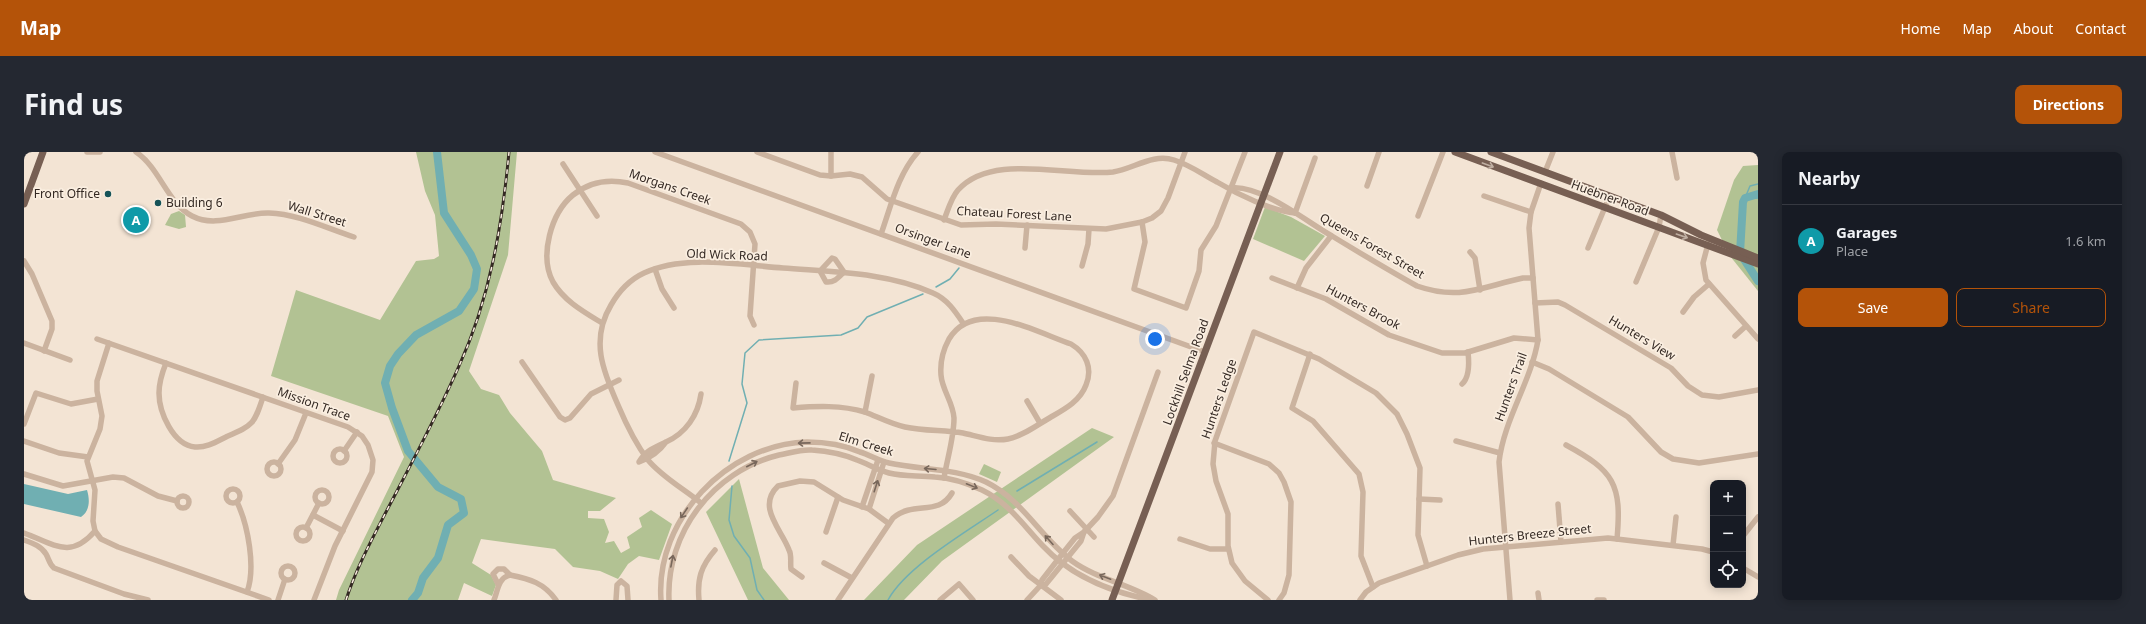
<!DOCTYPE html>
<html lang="en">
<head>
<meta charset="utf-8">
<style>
	:root { --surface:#171b24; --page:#242831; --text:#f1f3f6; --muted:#9ea1a6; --line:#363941; --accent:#b45309 }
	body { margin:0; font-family:"Noto Sans",sans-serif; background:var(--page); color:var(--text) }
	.controls { position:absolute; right:12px; bottom:12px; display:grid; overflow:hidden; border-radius:8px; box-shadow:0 2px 10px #0003 }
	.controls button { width:36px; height:36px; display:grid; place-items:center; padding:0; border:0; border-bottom:1px solid var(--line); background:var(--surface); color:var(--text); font:20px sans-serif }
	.you { position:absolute; left:1131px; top:187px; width:14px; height:14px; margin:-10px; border:3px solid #fff; border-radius:50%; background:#1a73e8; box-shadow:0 0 0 6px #1a73e833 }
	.badge { display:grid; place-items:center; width:26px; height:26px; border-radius:50%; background:var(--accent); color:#fff; font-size:13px; font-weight:700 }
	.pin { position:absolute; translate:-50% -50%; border:2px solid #fff; box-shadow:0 1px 4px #0006 }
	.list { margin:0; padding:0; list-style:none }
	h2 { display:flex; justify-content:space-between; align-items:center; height:52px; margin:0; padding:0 16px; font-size:17px }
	h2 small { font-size:13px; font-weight:400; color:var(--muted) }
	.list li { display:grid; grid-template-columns:26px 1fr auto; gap:12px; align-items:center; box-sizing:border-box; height:72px; padding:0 16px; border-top:1px solid var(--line) }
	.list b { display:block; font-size:15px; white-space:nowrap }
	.list p { margin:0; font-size:13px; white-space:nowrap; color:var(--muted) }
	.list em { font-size:13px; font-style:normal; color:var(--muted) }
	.actions { display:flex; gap:8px; padding:12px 16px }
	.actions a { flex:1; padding:9px 0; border:1px solid var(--accent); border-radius:8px; text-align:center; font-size:14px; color:var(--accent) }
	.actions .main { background:var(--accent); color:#fff }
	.icon { flex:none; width:22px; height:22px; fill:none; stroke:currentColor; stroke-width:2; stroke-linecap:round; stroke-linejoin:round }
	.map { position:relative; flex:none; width:1734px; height:448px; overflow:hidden; border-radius:8px }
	header { display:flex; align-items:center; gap:24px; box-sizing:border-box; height:56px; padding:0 20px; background:var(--accent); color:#fff }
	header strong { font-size:19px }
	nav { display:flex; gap:22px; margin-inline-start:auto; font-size:14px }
	.intro { display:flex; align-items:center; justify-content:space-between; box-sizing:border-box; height:96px; padding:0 24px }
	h1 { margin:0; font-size:28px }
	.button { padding:10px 18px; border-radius:8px; background:var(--accent); color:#fff; font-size:14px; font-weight:700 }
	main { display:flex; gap:24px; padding:0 24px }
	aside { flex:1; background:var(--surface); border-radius:8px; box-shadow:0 2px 10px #0003 }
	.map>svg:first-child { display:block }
	.green { fill:#b2c293 }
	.water { fill:#70afb2 }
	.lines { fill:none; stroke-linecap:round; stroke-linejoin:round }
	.stream { stroke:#70afb2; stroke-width:1.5 }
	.river { stroke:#70afb2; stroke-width:8 }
	.minor { stroke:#cbb39f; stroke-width:5.5 }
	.major { stroke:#775f53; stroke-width:7 }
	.rail-casing { stroke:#342923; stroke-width:3 }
	.rail { stroke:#faeee0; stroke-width:1.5; stroke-dasharray:4.5; stroke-linecap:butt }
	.oneway { stroke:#bfaea1 }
	.oneway2 { stroke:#78675b }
	.poi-dot { fill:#165358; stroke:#faeee0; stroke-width:1.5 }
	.labels { text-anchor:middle; stroke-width:3.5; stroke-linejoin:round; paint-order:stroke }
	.street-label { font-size:12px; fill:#342923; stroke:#faeee0 }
	.poi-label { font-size:12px; fill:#342923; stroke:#faeee0; text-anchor:end }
</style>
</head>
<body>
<header>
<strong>Map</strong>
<nav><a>Home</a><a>Map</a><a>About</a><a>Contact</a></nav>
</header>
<div class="intro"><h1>Find us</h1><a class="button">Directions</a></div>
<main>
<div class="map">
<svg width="1734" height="448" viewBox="0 0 1734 448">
	<rect width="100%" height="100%" fill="#f3e4d4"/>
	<!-- green -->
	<g class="green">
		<path d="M392,0H493L484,103L445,219L457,237L475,243L486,261L518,299L529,328L592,346L576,359H564V366L580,367L585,380L581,391L590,389L597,401L606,396L603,385L618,375L615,366L627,358L648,372L635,408L615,404L604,412L594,427L576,419L549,415L531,397L457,387L448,411L467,423L472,433L468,444L440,431L434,448H312L315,438L380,305L364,264L247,224L272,138L356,168L392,109L410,107L415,104L411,63L401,39Z"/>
		<path d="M1734,13V139L1706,104L1693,78L1710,28L1719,14Z"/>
		<path d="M1241,55L1267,65L1301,84L1280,109L1229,87Z"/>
		<path d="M155,59L161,63L162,75L155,77L141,73L147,62Z"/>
		<path d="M1068,276L1090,285L918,409L880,448H840L893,393Z"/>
		<path d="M960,312L977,320L973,330L955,322Z"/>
		<path d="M715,327L739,416L765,448H724L682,360Z"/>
	</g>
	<!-- water -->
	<path class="water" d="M0,332L44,342L63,338C66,348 66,359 57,365L0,352Z"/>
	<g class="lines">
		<!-- stream -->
		<g class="stream">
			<path d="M1734,32L1726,34L1721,46H1734"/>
			<path d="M912,135L926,127L935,116"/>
			<path d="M705,309L723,251L718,232L721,201L735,188L817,183L834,176L843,165L899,142"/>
			<path d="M708,334L705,368L710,384L726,406L733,438L740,448"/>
			<path d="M993,339L1073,290"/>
			<path d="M864,448C882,415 942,380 974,358"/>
		</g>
		<!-- river -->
		<g class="river">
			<path d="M1734,42L1721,46L1719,50L1716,101L1734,129"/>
			<path d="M388,448L394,441L399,426L414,406L424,373L440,361L437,347L414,335L384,299L368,256L361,231L366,214L374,202L392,183L435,159L450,137L453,117L447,103L420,61L413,0"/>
		</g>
		<!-- minor -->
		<g class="minor">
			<path d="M63,0H76"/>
			<path d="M112,0C136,16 143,51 168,64C193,77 219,60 245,61C274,62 302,76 330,85"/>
			<path d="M631,0L1181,200"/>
			<path d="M733,0L796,23L807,24L826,22L838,25L863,47L937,73L972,72L1082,77L1118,70L1128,66L1137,59L1144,46L1161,0"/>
			<path d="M807,0V24"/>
			<path d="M1648,0L1653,26"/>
			<path d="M539,12L573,64"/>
			<path d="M1521,20L1529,0"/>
			<path d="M1343,34L1355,0"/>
			<path d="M1207,36C1236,32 1283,70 1308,84C1336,101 1364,118 1393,134C1436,149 1457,135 1499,126H1509"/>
			<path d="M1460,44L1507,60"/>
			<path d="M1271,61L1291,6"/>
			<path d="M1394,64L1419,0"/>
			<path d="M920,68C924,58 927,46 934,38C968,0 1042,25 1089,20C1109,17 1129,1 1150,8C1166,13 1178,22 1193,30C1213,42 1248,59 1271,61"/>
			<path d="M1118,70L1121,90L1110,137L1162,156L1175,119L1177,98L1192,74L1221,0"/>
			<path d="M857,82C867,54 874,22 894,0"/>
			<path d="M1684,92L1679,111L1682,128L1734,187"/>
			<path d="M1001,96L1003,73"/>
			<path d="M1564,96L1584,48L1583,43"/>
			<path d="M1446,100L1451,106L1456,138"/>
			<path d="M808,106L811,107L820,120C814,126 810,131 802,130L796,119Z"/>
			<path d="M0,109L8,122L28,169V177L20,199"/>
			<path d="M1058,114L1064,92L1065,77"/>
			<path d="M631,117L638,137L650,156"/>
			<path d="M1248,126L1302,147L1365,183L1418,201H1441L1490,186L1514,188"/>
			<path d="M1612,130L1635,75L1637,63"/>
			<path d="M1273,136L1282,116L1307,84"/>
			<path d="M1511,151L1534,150L1541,153L1647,216L1664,234L1678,243L1695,245L1734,238"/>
			<path d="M1659,160L1670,145L1685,132"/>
			<path d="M578,171C560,160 540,149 529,130C515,104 527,61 549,43C565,30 585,27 604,31L717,72L726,80L731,92L726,164L730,173"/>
			<path d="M1711,184L1722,174"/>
			<path d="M73,187L324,275L338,284L344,293L349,308L348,320L311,394L290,448"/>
			<path d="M0,191L46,208"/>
			<path d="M85,191L73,229V239L78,264L76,277L63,309L71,338L69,369L71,379L77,387L94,395L245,448"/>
			<path d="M1286,202L1268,256L1289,269L1335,322L1339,340L1337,404L1349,435"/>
			<path d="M498,210L536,265L541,268L546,266L567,242L595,228"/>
			<path d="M1508,210L1525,217L1604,265L1637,300L1649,307L1675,311L1734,302"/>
			<path d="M142,211C138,221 135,230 135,241C135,260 149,293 171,295C182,296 192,290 202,285C229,273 230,273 239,245"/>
			<path d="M772,231L769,256C793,254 817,253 841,260C854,265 867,272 881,275C900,279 920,278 939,281C953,284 968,290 984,287C999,284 1013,273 1027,265C1041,257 1056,249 1062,233C1069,216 1062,201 1047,192C1012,180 950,145 925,187C919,198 916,211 917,223C918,238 929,250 930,266C930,286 923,307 920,326"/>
			<path d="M1438,232C1446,225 1445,209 1444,200"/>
			<path d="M1003,249L1016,271"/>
			<path d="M841,260L848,224"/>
			<path d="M0,272L12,241L47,252L74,247"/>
			<path d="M0,289L35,301L64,305"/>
			<path d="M1432,289L1476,301"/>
			<path d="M642,290C635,300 626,306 615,310C622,298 630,296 642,290C662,281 674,263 677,242"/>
			<path d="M1190,291L1245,312L1255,321L1260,330L1267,350L1265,423L1260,441L1255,448"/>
			<path d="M1542,293C1590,319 1598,332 1593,387"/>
			<circle cx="316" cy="304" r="7"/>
			<path d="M320,299L333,280"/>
			<circle cx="250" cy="317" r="7"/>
			<path d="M254,312L271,288L282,261"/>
			<path d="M0,322L39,334L89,325L100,326L134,344L153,349"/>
			<circle cx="209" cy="344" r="7"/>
			<circle cx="298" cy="345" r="7"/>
			<circle cx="159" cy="350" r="6"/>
			<path d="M1395,347L1416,348"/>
			<path d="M213,350C224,373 232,416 223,440"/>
			<path d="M677,351C660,337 638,325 624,308C611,291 602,272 594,253C579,219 566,188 587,153C595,139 605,128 620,121C659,102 717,113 759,116C808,120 863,120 909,141C923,147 931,159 939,171"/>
			<path d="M1534,352L1537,390"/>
			<path d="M838,355L854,308"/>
			<path d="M845,357L860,310"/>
			<path d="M1046,359L1070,385"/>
			<path d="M289,363L319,379"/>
			<circle cx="279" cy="382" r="7"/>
			<path d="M282,376L295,351"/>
			<path d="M802,380L814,345"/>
			<path d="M0,381C30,392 46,408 71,379"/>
			<path d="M1719,384L1734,365"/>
			<path d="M1156,387L1186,397H1204"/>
			<path d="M0,388C8,391 17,394 22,402C25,407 25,412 30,416L100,442L124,448"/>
			<path d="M1649,393L1652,365"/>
			<path d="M987,405L1005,424L1037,448"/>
			<path d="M800,411L828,426"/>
			<circle cx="264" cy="421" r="7"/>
			<path d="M1719,416L1734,425"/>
			<path d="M778,425L767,417C766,411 768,403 765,398C758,378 732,355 754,334L776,329L790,330L819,348L845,357L864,371"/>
			<path d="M474,432L469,422L474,417H480L486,423"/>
			<path d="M1016,434L1018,428L1039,401L1051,386L1060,380L1074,365L1089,344L1134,220"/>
			<path d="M1514,441L1515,448"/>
			<path d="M254,448L261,427"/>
			<path d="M470,448C474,438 474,426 486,423C506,427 520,431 532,448"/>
			<path d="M592,448L593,433L597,429L603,434L604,448"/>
			<path d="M637,448C631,368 703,292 783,290C800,290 820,293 836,300C846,303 855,309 865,311C898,318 931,316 962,330C999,348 1016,385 1048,409C1073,427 1105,432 1131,448"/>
			<path d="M645,448C642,381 689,319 755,303C766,301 777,297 788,298C803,299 819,302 833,308C844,312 854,318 865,321C880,325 895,323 911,325C927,326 943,331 958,338C985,351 999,373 1019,394C1047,424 1087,440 1127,448"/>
			<path d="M675,448C673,427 677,414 691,398"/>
			<path d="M814,448L869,366C890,348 914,365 928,341"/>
			<path d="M916,448L935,432L949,448"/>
			<path d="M1003,448L1016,434L1022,432L1057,389L1060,380"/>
			<path d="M1244,448L1221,429L1208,411L1204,394V362L1192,329L1189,312L1191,289L1230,180L1295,207L1352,241L1373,262L1383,282L1396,316L1394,383L1403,414"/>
			<path d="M1336,448L1342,440L1355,431L1434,403L1459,397L1584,386L1678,397L1689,400"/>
			<path d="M1486,448L1475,310C1480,267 1507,230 1514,188L1505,76L1507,60L1517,31"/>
			<path d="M1573,448H1580"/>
		</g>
		<!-- major -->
		<g class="major">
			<path d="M1431,0L1734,112"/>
			<path d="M1467,0L1637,63L1677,83L1734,106"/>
			<path d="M0,52L19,0"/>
			<path d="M1088,448L1256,0"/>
		</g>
		<!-- rail casing -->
		<g class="rail-casing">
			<path id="rail" d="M322,448C332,417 347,389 362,360C387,312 413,264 435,214C466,146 478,74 485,0"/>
		</g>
		<!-- rail -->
		<use href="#rail" class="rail"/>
	</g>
	<!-- one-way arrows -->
	<defs><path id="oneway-shaft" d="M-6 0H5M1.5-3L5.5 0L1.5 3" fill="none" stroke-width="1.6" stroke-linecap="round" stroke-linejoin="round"/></defs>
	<g class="oneway">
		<use href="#oneway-shaft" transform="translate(1464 13) rotate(20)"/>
		<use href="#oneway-shaft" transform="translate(1658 84) rotate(19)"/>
	</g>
	<g class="oneway2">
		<use href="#oneway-shaft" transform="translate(780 291) rotate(179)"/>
		<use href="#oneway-shaft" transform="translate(728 312) rotate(-27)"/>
		<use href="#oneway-shaft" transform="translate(906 317) rotate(-175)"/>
		<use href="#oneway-shaft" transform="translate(852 334) rotate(-72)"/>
		<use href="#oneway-shaft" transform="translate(948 334) rotate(22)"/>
		<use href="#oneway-shaft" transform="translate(660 361) rotate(124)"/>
		<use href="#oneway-shaft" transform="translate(1025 388) rotate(-132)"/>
		<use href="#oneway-shaft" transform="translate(648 409) rotate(-79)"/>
		<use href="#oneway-shaft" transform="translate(1081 425) rotate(-159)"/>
	</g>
	<!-- markers -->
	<g class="poi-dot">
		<circle cx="84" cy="42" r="4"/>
		<circle cx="134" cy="51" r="4"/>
	</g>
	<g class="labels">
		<!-- street labels -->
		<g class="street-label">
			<text transform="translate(646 35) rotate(19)" y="4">Morgans Creek</text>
			<text transform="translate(1586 46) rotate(20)" y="4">Huebner Road</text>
			<text transform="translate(293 62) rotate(17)" y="4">Wall Street</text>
			<text transform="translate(990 62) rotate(3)" y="4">Chateau Forest Lane</text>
			<text transform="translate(909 89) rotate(20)" y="4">Orsinger Lane</text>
			<text transform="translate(1348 94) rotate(30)" y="4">Queens Forest Street</text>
			<text transform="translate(703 103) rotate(2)" y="4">Old Wick Road</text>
			<text transform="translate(1339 155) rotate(28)" y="4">Hunters Brook</text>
			<text transform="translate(1618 186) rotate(31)" y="4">Hunters View</text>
			<text transform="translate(1162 220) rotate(-70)" y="4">Lockhill Selma Road</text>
			<text transform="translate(1487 235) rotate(-70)" y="4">Hunters Trail</text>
			<text transform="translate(1195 247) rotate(-71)" y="4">Hunters Ledge</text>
			<text transform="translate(290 252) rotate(20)" y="4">Mission Trace</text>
			<text transform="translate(842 292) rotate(17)" y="4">Elm Creek</text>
			<text transform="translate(1506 383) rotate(-6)" y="4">Hunters Breeze Street</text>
		</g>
		<!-- poi labels -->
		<g class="poi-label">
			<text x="76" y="46">Front Office</text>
			<text x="142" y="55" text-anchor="start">Building 6</text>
		</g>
	</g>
</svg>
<div class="controls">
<button>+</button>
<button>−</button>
<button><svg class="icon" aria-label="locate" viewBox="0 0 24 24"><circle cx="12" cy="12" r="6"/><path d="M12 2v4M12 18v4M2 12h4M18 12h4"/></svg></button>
</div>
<div class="you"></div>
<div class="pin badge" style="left:112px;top:68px;background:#0f9aa8">A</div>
</div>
<aside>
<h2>Nearby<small></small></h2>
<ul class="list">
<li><span class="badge" style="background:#0f9aa8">A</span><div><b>Garages</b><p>Place</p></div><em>1.6 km</em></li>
</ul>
<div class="actions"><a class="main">Save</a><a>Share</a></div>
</aside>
</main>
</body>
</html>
